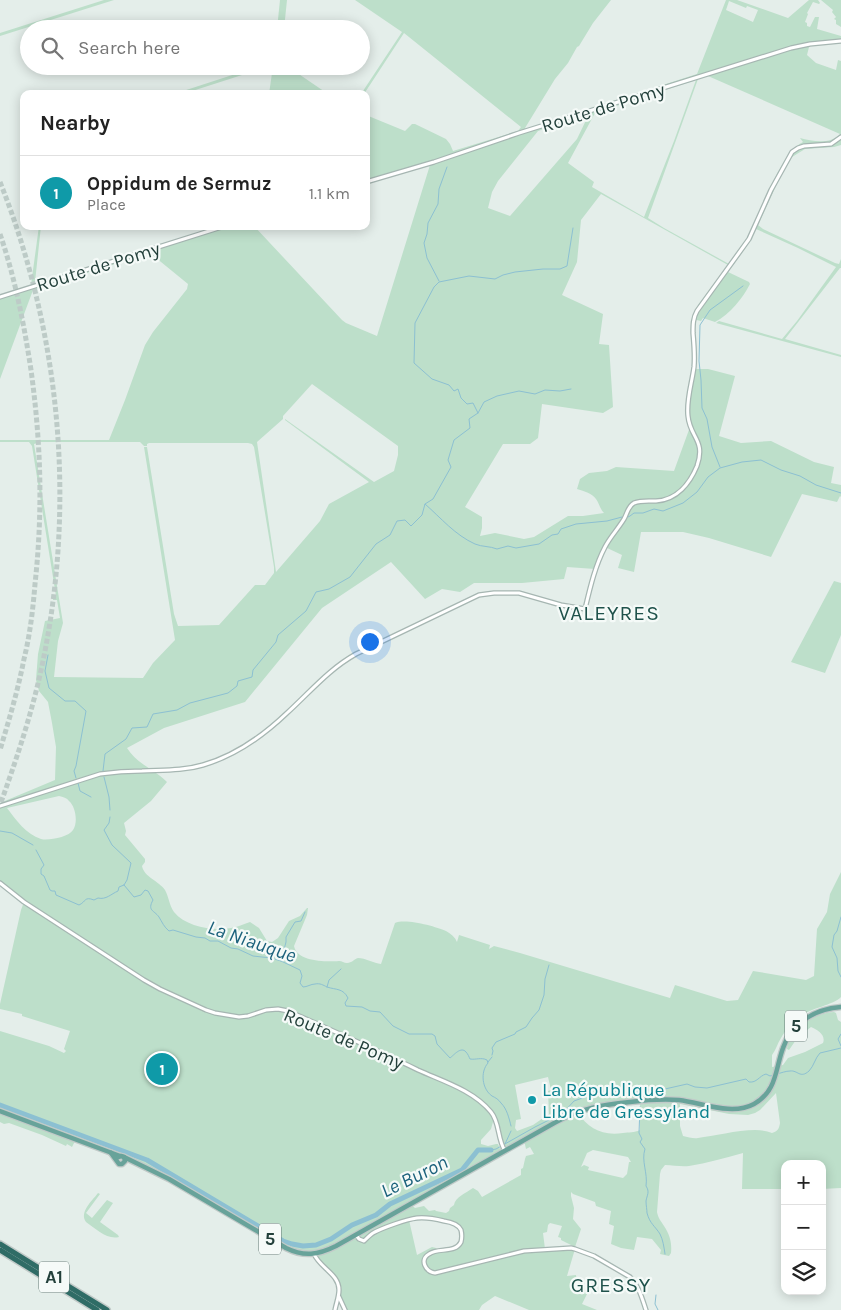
<!DOCTYPE html>
<html lang="en">
<head>
<meta charset="utf-8">
<style>
	:root { --surface:#fff; --page:#f2f2f2; --text:#222; --muted:#767676; --line:#e0e0e0; --accent:#80543d }
	body { margin:0; font-family:Karla,sans-serif; background:var(--page); color:var(--text) }
	.controls { position:absolute; right:15px; bottom:15px; display:grid; overflow:hidden; border-radius:10px; box-shadow:0 2px 12px #0003 }
	.controls button { width:45px; height:45px; display:grid; place-items:center; padding:0; border:0; border-bottom:1px solid var(--line); background:var(--surface); color:var(--text); font:25px sans-serif }
	.you { position:absolute; left:369px; top:641px; width:18px; height:18px; margin:-12px; border:4px solid #fff; border-radius:50%; background:#1a73e8; box-shadow:0 0 0 8px #1a73e833 }
	.badge { display:grid; place-items:center; width:32px; height:32px; border-radius:50%; background:var(--accent); color:#fff; font-size:16px; font-weight:700 }
	.pin { position:absolute; translate:-50% -50%; border:2px solid #fff; box-shadow:0 1px 5px #0006 }
	.list { margin:0; padding:0; list-style:none }
	h2 { display:flex; justify-content:space-between; align-items:center; height:65px; margin:0; padding:0 20px; font-size:21px }
	h2 small { font-size:16px; font-weight:400; color:var(--muted) }
	.list li { display:grid; grid-template-columns:32px 1fr auto; gap:15px; align-items:center; box-sizing:border-box; height:75px; padding:0 20px; border-top:1px solid var(--line) }
	.list b { display:block; font-size:19px; white-space:nowrap }
	.list p { margin:0; font-size:16px; white-space:nowrap; color:var(--muted) }
	.list em { font-size:16px; font-style:normal; color:var(--muted) }
	.icon { flex:none; width:28px; height:28px; fill:none; stroke:currentColor; stroke-width:2; stroke-linecap:round; stroke-linejoin:round }
	.map { position:relative; flex:none; width:841px; height:1310px; overflow:hidden }
	.search { position:absolute; background:var(--surface); box-shadow:0 2px 12px #0003; left:20px; top:20px; width:350px; height:55px; display:flex; align-items:center; gap:12px; box-sizing:border-box; padding:0 18px; border-radius:28px; color:var(--muted); font-size:19px }
	.panel { position:absolute; background:var(--surface); box-shadow:0 2px 12px #0003; left:20px; top:90px; width:350px; height:140px; border-radius:10px }
	.map>svg:first-child { display:block }
	.green { fill:#bddfca; fill-rule:evenodd }
	.lines { fill:none; stroke-linecap:round; stroke-linejoin:round }
	.stream { stroke:#8cc0d2; stroke-width:1 }
	.river { stroke:#8cc0d2; stroke-width:5 }
	.motorway-tunnel { stroke:#bdcbc7; stroke-width:5; stroke-dasharray:5 2.5; stroke-linecap:butt }
	.tertiary-casing { stroke:#a6b6b2; stroke-width:5.5 }
	.primary-casing { stroke:#c1cac8; stroke-width:7 }
	.motorway-casing { stroke:#c1cac8; stroke-width:8 }
	.tertiary { stroke:#fff; stroke-width:3 }
	.primary { stroke:#68a39a; stroke-width:4.5 }
	.motorway { stroke:#2f6c66; stroke-width:5 }
	.culture-dot { fill:#0f9aa8; stroke:#f5faf8; stroke-width:2 }
	.labels { text-anchor:middle; stroke-width:4.5; stroke-linejoin:round; paint-order:stroke }
	.shield { fill:#f5faf8; stroke:#627874; stroke-width:1 }
	.shield-label { font-size:18px; font-weight:bold; fill:#23403b }
	.street-label { font-size:19px; fill:#23403b; stroke:#f5faf8 }
	.culture-label { font-size:19px; fill:#0d838f; stroke:#f5faf8; text-anchor:start }
	.water-label { font-size:20px; font-style:italic; fill:#1c627c; stroke:#f5faf8 }
	.quarter-label { font-size:21px; letter-spacing:1px; fill:#1f524b; stroke:#f5faf8 }
</style>
</head>
<body>
<div class="map">
<svg width="841" height="1310" viewBox="0 0 841 1310">
	<rect width="100%" height="100%" fill="#e4eeea"/>
	<!-- green -->
	<g class="green">
		<path d="M104,0H114L0,36V33Z"/>
		<path d="M280,0H287L284,29H277Z"/>
		<path d="M355,0H611L593,23L579,46L577,47L568,63L555,79L525,128L526,129L697,74L726,0H737L788,18L809,0H818L820,3L819,4L813,2L807,13L808,14L805,22L807,23V26L810,27L815,17H819L817,29L841,36V41L810,43L807,55L816,63L836,70L838,60L841,61V145L834,147L805,149L792,157L780,177L758,225L763,229L835,263L839,264L841,259V268H840L785,339L841,355V357L716,323L719,321L782,339L797,321L836,267L798,248L756,229L746,247L728,272L749,282L750,284C743,298 730,314 715,322L703,318L701,321L692,319L698,305L728,265L601,194L581,220L577,262L562,295L603,314L599,344L609,345L613,407L603,413L542,404L538,438L530,444H503L465,507L482,517V528L480,536L495,533L524,539L534,537L568,516H583L604,513C600,509 599,503 596,499C592,493 583,491 577,489L580,479L589,473L607,471L616,467L674,471L690,427L688,414L694,369H708L735,376L719,436L741,443L771,441L814,462L834,467L831,483L841,485V497L840,496L837,502L802,494L771,557L709,538L683,532H641L634,572L618,568L622,555L605,547L595,569L567,567L564,579L522,583H474L460,592L442,589L425,599L391,562L322,608L245,702L164,728L127,748C137,764 154,769 167,782L151,801L124,823L126,831L125,835L145,859V862L142,866C144,877 159,881 165,890C169,897 169,905 174,912C186,927 213,931 231,928C238,927 243,924 250,922L259,928L267,941L272,942L278,938L289,921L300,916L307,908H308L307,915L294,946C297,962 326,962 339,961C342,961 344,963 347,963C352,963 354,959 358,958C365,958 374,963 381,964L395,923C405,918 435,926 446,931C451,934 455,937 457,942L459,935L490,945L489,949L494,946L520,953L670,998L675,985L727,1001L738,1000L753,971L806,980L814,976L817,929L827,912L830,894L841,872V997C834,1005 810,1008 799,1017C792,1022 785,1031 781,1038C777,1044 776,1050 772,1055V1067L783,1065L788,1058L805,1052L823,1043C826,1035 818,1030 811,1027L798,1037L789,1050L787,1049C790,1028 815,1013 834,1012L836,1013L838,1020L841,1022V1188L822,1189V1164H785V1189H742L743,1153C725,1158 707,1163 689,1166C681,1167 673,1165 665,1165L661,1170L660,1174L657,1212C658,1218 661,1221 664,1226C670,1235 672,1243 671,1253L669,1256L660,1254L661,1250L652,1239L637,1237L634,1250L621,1248L611,1244L614,1226L609,1224L611,1211L596,1206L595,1202L573,1194L571,1192V1196L574,1208L573,1219L581,1229L575,1247L561,1240V1238L558,1237L562,1226L550,1223L548,1225L547,1232L543,1233L545,1249H575L567,1276L576,1275L577,1286L584,1285L588,1292L582,1304L597,1310H529L495,1296L482,1305L479,1310H345L338,1296L339,1284L314,1254L298,1253L141,1162C132,1159 122,1154 113,1151L0,1109V1031L49,1046L64,1053L66,1051L64,1049L70,1031L22,1016V1014L0,1009V1004L21,910L24,902L0,883V807L63,784L0,805V803L55,780L56,747L52,723L48,702L39,691L36,680L38,654L45,621L60,618L57,600H53V597L56,596L32,446L29,442H0V440H109L125,400L145,345L153,332L187,289L188,284L150,253L33,290L0,379V295L31,285L39,226H41L35,282L36,284L218,226H254L342,320L346,323L377,336L430,165L401,173L366,184V115L405,131L412,124H415L446,139L450,144L453,151L518,131L521,127L404,33L364,94H361L402,32ZM729,1L746,8L747,6L758,10L753,22L726,10ZM708,76L840,134C830,145 812,141 800,138L803,142C782,152 764,204 754,225C747,239 738,252 729,264L664,228L648,218L698,79ZM696,80L674,141L644,217L592,187L594,182L568,163L595,113ZM589,114L577,139L510,216L488,208L492,192L498,181L538,131ZM312,384L398,446V455L394,471L374,482L285,419V420L369,482L329,504L320,521L276,572L257,442L283,419V416ZM41,442H140L144,446H147V444L149,443H248L252,444L254,447L274,567V573L265,585H255L219,625L178,626L174,614L147,447H144L175,640L153,663L143,678L54,677L58,641L63,623L34,444ZM59,796C63,797 67,798 69,801C76,807 78,823 73,830C69,837 48,841 41,839C26,834 16,820 7,808ZM548,1077L551,1090L548,1091L549,1114L533,1125L517,1131L515,1128L516,1120L521,1119L515,1085ZM776,1093L780,1123C779,1129 778,1131 772,1133C755,1125 718,1136 698,1138C694,1139 688,1137 683,1136L680,1126V1104L729,1114L748,1115L755,1113L760,1110ZM640,1101V1130C634,1133 629,1132 623,1133C602,1136 589,1129 577,1112ZM497,1121L502,1146L500,1149L498,1144H496L488,1146L481,1144V1140L491,1129L493,1122ZM524,1140L526,1149L530,1147L534,1154L526,1156L525,1159L523,1168L521,1169V1175L482,1197L478,1191L473,1188C466,1193 455,1197 454,1205L450,1208L449,1211L446,1213L436,1211L435,1210L429,1211L424,1206L415,1208L410,1204ZM593,1150L628,1157L631,1162H629L627,1174L623,1178L588,1170L589,1167L584,1165L581,1167L587,1153ZM417,1218L449,1222L460,1229L461,1241L455,1248L438,1250L436,1248L432,1247L417,1255L409,1220Z"/>
		<path d="M821,0H841V27L836,24V20L834,19L836,17L832,12L833,10Z"/>
		<path d="M260,66H270L183,94H174Z"/>
		<path d="M273,66H287L328,94H269Z"/>
		<path d="M834,581L841,583V635L825,673L791,662Z"/>
		<path d="M0,1114L10,1116L102,1151L75,1141L72,1147L67,1144L66,1146L42,1135L9,1123L4,1124L0,1122Z"/>
		<path d="M98,1193L100,1194L86,1213L92,1218L107,1200L113,1203L100,1222L118,1235L119,1237C107,1240 96,1229 86,1222C79,1212 92,1201 98,1193Z"/>
	</g>
	<g class="lines">
		<!-- stream -->
		<g class="stream">
			<path d="M439,281L427,258L424,243L427,234L428,223L438,204L439,189L447,167"/>
			<path d="M478,413L473,403L467,404L461,398L458,389L454,391L449,385L432,379L414,363L415,323L434,287L439,282L469,276L495,279L503,275L515,272L543,269H560L567,266L573,228"/>
			<path d="M720,467L712,447L707,419L702,408L701,380L699,361L700,325L710,310L743,286"/>
			<path d="M425,504L433,499L451,467L448,460L454,440L470,428L469,419L478,413L484,402L497,396L519,391L535,394L545,390L560,391L571,389"/>
			<path d="M628,517L630,516L634,513H643L654,509L663,511L683,503L697,492L708,477L720,468L742,462L761,460L781,470L800,476L816,485L841,493"/>
			<path d="M48,655L45,671L49,688L65,701H75L86,711L76,766L74,771L76,778"/>
			<path d="M103,771L105,754L126,739L132,728L147,727L153,714L177,710L190,703L228,693L237,686L238,681L252,677L253,670L276,642L278,635L306,611L316,592L329,589L350,577L376,544L390,535L397,521L405,520L411,526L422,515L425,504C441,518 455,535 475,544C482,547 490,546 497,549L508,546L516,548L539,544L552,535L558,534L561,529L576,524L607,521L622,517"/>
			<path d="M104,777L109,797L110,810"/>
			<path d="M78,783L80,791L91,797"/>
			<path d="M0,831L12,833L33,845"/>
			<path d="M36,850L44,865L41,869V874L44,876L50,890L52,891H55L56,895L79,905C86,902 84,896 94,900L98,898C106,900 111,894 118,891L119,887L124,885L127,880L131,863L112,845L104,830L109,823L110,817"/>
			<path d="M124,885L134,897L141,895L145,890L148,891L153,900C147,911 154,910 159,917C162,922 164,927 169,931L173,930L196,937L205,938L210,941H218L231,948L238,949L253,956L271,958L281,961L300,970L302,976L300,983L303,987C307,987 311,984 315,984C320,983 323,985 327,987C336,990 343,988 348,998L345,1003L346,1006L362,1007L370,1011L380,1012L393,1026L409,1034H432L435,1036L437,1044L450,1058C454,1055 461,1046 466,1052C468,1054 469,1057 470,1059C476,1060 481,1057 487,1060L488,1063C480,1072 482,1089 492,1096C496,1098 498,1099 501,1103C507,1109 509,1118 511,1126"/>
			<path d="M841,917L837,931L834,935L832,947L837,958L838,971L841,977"/>
			<path d="M281,961L286,942V937L295,922L301,921L305,912"/>
			<path d="M327,987L329,980L341,969"/>
			<path d="M841,1034L838,1039L841,1046"/>
			<path d="M492,1055L493,1051L492,1048L496,1042L515,1034L516,1032L526,1027L532,1018L539,1010L544,995L545,979L549,965"/>
			<path d="M488,1062L492,1057"/>
			<path d="M777,1074C781,1073 786,1071 790,1071C798,1070 800,1079 809,1071C814,1066 815,1058 820,1053L841,1048"/>
			<path d="M637,1092L640,1098"/>
			<path d="M640,1107L639,1133L642,1139L640,1142L645,1149C641,1161 648,1173 646,1186C650,1192 647,1195 646,1201C646,1205 647,1210 647,1213C650,1224 655,1226 660,1234C663,1240 664,1247 665,1254"/>
			<path d="M505,1144L511,1131"/>
			<path d="M491,1150L496,1149L535,1127L563,1113L574,1101L599,1092L609,1090L621,1093H628L655,1089H665L687,1084L695,1087L707,1088L746,1079L749,1082C757,1083 759,1076 766,1074L770,1076L773,1075"/>
			<path d="M656,1295L655,1304L658,1310"/>
		</g>
		<!-- river -->
		<path class="river" d="M0,1105L147,1160L283,1241L292,1244L303,1246L316,1245L331,1239L352,1225L376,1215L390,1204L462,1170L478,1150H491"/>
		<!-- motorway-tunnel -->
		<g class="motorway-tunnel">
			<path d="M0,182C60,333 76,501 43,661C33,710 17,758 0,805"/>
			<path d="M0,234C15,278 24,324 31,370C41,443 43,511 35,584C33,609 30,635 24,659C18,690 9,720 0,750"/>
		</g>
		<!-- tertiary casing -->
		<g class="tertiary-casing">
			<g id="tertiary">
				<path d="M366,182L434,162L519,133L791,48L810,44L841,41"/>
				<path d="M0,297L225,226"/>
				<path d="M0,806L100,774C114,772 128,771 142,771C163,770 183,771 203,765C234,756 264,735 287,713C310,692 329,669 356,654L479,595L494,593H519L561,605L585,609C590,588 595,566 605,547C610,537 618,529 624,519C627,514 628,506 634,503C641,500 649,501 656,501C677,500 690,483 697,466C706,440 690,438 688,416C686,400 692,383 694,367C695,356 694,344 693,333C693,325 693,318 697,311L749,239L771,190L792,152L798,148L804,146L831,144L841,137"/>
				<path d="M0,883L24,902L144,980L160,989L206,1010L215,1013L239,1017L248,1016L266,1010L278,1009L288,1011C331,1030 375,1049 418,1070C442,1081 473,1090 491,1112C500,1123 497,1138 505,1151"/>
				<path d="M356,1235L359,1239L364,1241C367,1238 370,1235 373,1233C382,1228 407,1219 417,1218C426,1217 436,1219 444,1221C451,1222 458,1224 461,1230C462,1234 462,1238 461,1242C455,1254 438,1247 429,1254C419,1260 426,1272 435,1273L524,1251L571,1248L575,1249L594,1256L630,1277C639,1286 642,1298 646,1310"/>
				<path d="M314,1254C320,1268 339,1274 339,1290C339,1297 336,1304 335,1310"/>
				<path d="M339,1297L345,1310"/>
			</g>
		</g>
		<!-- primary casing -->
		<g class="primary-casing">
			<g id="primary">
				<path d="M0,1111L120,1156"/>
				<path d="M111,1153L119,1164H122L125,1161L124,1157L121,1156L118,1157L116,1159"/>
				<path d="M124,1157L169,1179L286,1248C304,1257 318,1255 336,1246L556,1122C582,1108 601,1105 630,1102C646,1100 662,1099 679,1100C703,1103 732,1116 754,1104C777,1091 775,1070 783,1048C791,1023 815,1009 841,1007"/>
			</g>
		</g>
		<!-- motorway casing -->
		<g class="motorway-casing">
			<g id="motorway">
				<path d="M0,1244L107,1310"/>
				<path d="M0,1250L97,1310"/>
			</g>
		</g>
		<!-- tertiary -->
		<use href="#tertiary" class="tertiary"/>
		<!-- primary -->
		<use href="#primary" class="primary"/>
		<!-- motorway -->
		<use href="#motorway" class="motorway"/>
	</g>
	<!-- markers -->
	<circle class="culture-dot" cx="532" cy="1100" r="5"/>
	<g class="labels">
		<!-- shield labels -->
		<g class="shield">
			<rect x="785" y="1010.5" width="22" height="31" rx="4"/>
			<rect x="259" y="1223.5" width="22" height="31" rx="4"/>
			<rect x="39" y="1261.5" width="30" height="31" rx="4"/>
		</g>
		<g class="shield-label">
			<text x="796" y="1032">5</text>
			<text x="270" y="1245">5</text>
			<text x="54" y="1283">A1</text>
		</g>
		<!-- street labels -->
		<g class="street-label">
			<text transform="translate(603 107) rotate(-17)" y="7">Route de Pomy</text>
			<text transform="translate(98 266) rotate(-17)" y="7">Route de Pomy</text>
			<text transform="translate(344 1038) rotate(23)" y="7">Route de Pomy</text>
		</g>
		<!-- culture labels -->
		<g class="culture-label">
			<text x="542" y="1096">La République<tspan x="542" dy="22">Libre de Gressyland</tspan></text>
		</g>
		<!-- water labels -->
		<g class="water-label">
			<text transform="translate(252 941) rotate(19)" y="7">La Niauque</text>
			<text transform="translate(414 1176) rotate(-26)" y="7">Le Buron</text>
		</g>
		<!-- quarter labels -->
		<g class="quarter-label">
			<text x="609" y="620">VALEYRES</text>
			<text x="611" y="1292">GRESSY</text>
		</g>
	</g>
</svg>
<div class="controls">
<button>+</button>
<button>−</button>
<button><svg class="icon" aria-label="layers" viewBox="0 0 24 24"><path d="M12 4l9 5-9 5-9-5zM3 14l9 5 9-5"/></svg></button>
</div>
<div class="you"></div>
<div class="pin badge" style="left:162px;top:1069px;background:#0f9aa8">1</div>
<div class="search"><svg class="icon" aria-label="search" viewBox="0 0 24 24"><circle cx="10" cy="10" r="6"/><path d="M15 15l6 6"/></svg>Search here</div>
<section class="panel">
<h2>Nearby<small></small></h2>
<ul class="list">
<li><span class="badge" style="background:#0f9aa8">1</span><div><b>Oppidum de Sermuz</b><p>Place</p></div><em>1.1 km</em></li>
</ul>
</section>
</div>
</body>
</html>
